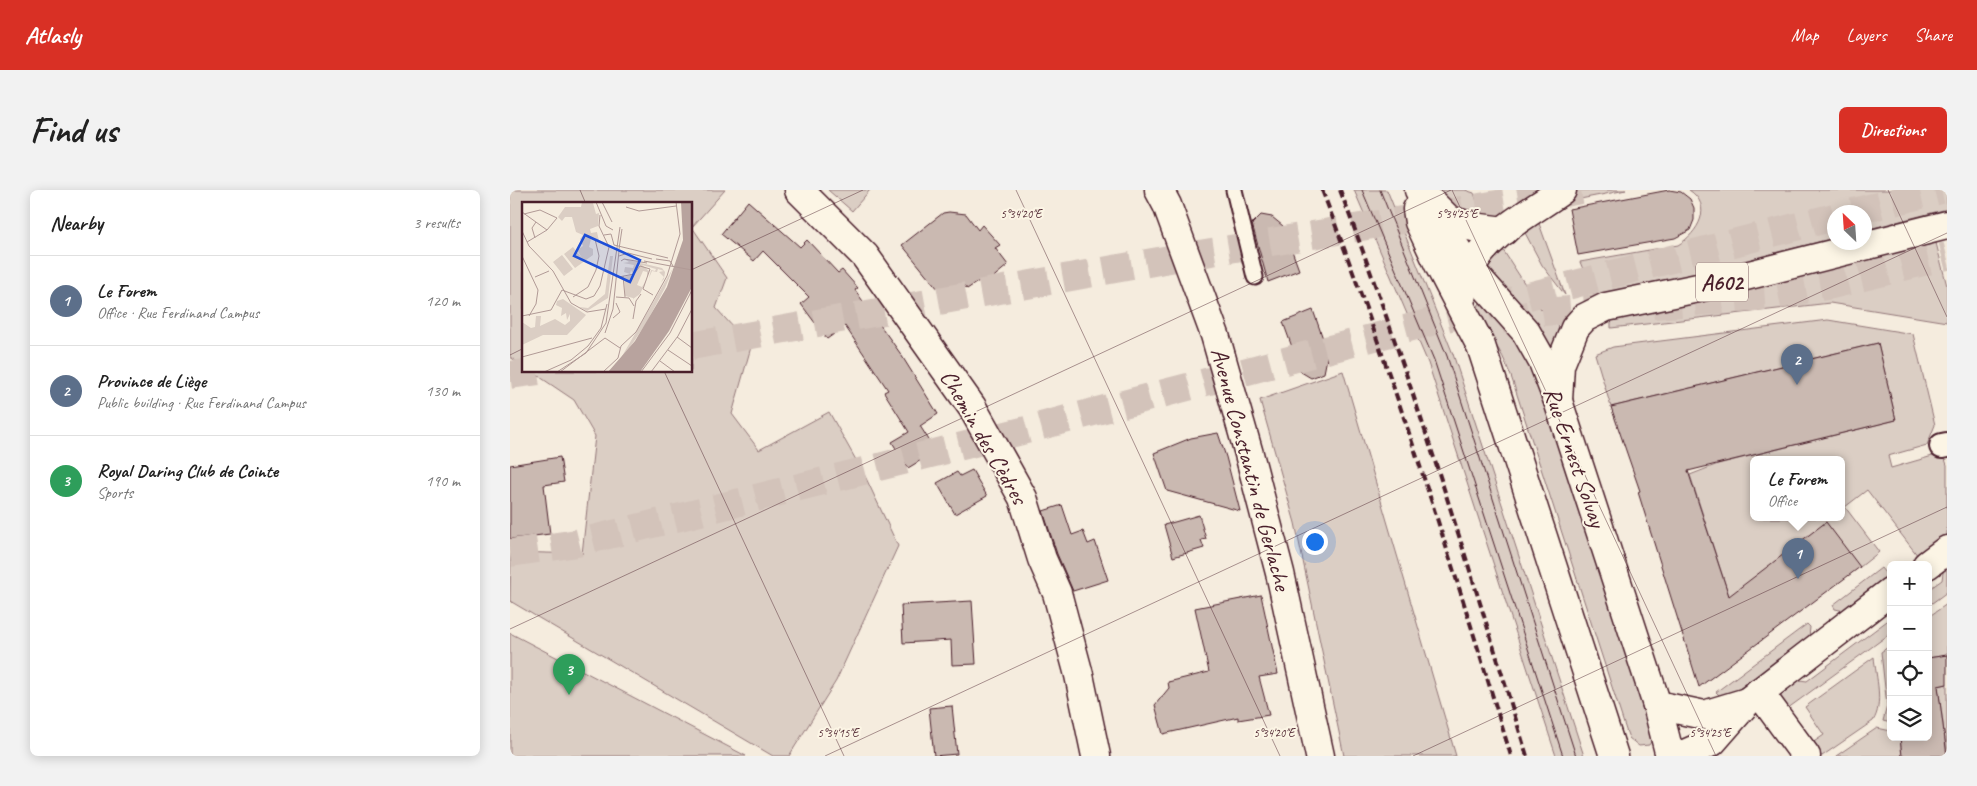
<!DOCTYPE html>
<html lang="en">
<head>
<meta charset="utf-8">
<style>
	:root { --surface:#fff; --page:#f2f2f2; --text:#222; --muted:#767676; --line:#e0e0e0; --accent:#d93025 }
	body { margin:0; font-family:Caveat,sans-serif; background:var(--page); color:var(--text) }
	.controls { position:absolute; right:15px; bottom:15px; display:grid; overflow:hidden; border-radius:8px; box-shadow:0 2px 12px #0003 }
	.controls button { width:45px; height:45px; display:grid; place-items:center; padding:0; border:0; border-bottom:1px solid var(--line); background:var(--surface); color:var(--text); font:25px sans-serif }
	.compass { position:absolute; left:1317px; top:15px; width:45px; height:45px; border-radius:50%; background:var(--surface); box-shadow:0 2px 12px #0003; rotate:335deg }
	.you { position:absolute; left:804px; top:351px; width:18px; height:18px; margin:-12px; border:4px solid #fff; border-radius:50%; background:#1a73e8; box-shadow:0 0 0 8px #1a73e833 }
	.badge { display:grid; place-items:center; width:32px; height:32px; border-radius:50%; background:var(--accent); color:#fff; font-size:16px; font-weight:700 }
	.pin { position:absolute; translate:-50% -41px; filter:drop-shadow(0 1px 2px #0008) }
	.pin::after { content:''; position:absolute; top:26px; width:18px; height:15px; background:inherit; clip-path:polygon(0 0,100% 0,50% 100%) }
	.popup { position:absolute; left:1240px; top:266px; width:95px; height:65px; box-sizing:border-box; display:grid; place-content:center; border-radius:8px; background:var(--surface); filter:drop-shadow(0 1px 4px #0005); font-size:16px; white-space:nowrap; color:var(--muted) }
	.popup b { font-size:19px; color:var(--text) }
	.popup::after { content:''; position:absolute; left:50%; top:100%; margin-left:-10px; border:10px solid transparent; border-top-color:var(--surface) }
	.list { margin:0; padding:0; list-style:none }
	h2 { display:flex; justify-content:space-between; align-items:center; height:65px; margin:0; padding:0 20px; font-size:21px }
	h2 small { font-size:16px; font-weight:400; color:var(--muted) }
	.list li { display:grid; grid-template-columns:32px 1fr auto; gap:15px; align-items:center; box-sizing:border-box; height:90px; padding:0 20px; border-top:1px solid var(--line) }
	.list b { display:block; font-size:19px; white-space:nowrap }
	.list p { margin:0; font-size:16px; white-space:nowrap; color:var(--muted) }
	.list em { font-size:16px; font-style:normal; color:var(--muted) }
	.icon { flex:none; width:28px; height:28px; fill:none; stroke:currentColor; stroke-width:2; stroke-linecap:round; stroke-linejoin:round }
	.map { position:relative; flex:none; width:1437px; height:566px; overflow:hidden; border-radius:8px }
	header { display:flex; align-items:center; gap:30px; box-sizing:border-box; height:70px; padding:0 25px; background:var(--accent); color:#fff }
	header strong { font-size:24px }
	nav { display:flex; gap:28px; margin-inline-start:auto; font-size:18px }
	.intro { display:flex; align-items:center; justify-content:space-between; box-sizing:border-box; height:120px; padding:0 30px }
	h1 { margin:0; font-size:35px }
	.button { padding:12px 22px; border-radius:8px; background:var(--accent); color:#fff; font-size:18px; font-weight:700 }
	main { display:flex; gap:30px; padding:0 30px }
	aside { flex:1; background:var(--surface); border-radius:8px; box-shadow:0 2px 12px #0003 }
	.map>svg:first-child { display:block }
	.green { fill:#dbcec4; stroke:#927678; fill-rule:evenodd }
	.building { fill:#cab9b1; stroke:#4a1f2b }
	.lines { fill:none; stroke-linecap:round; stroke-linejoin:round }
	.motorway-tunnel { stroke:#d3c3ba; stroke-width:28; stroke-dasharray:28 14; stroke-linecap:butt }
	.service-casing { stroke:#4a1f2b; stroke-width:19 }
	.pedestrian-casing { stroke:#4a1f2b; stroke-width:28 }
	.minor-casing { stroke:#4a1f2b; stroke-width:31 }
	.tertiary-casing { stroke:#4a1f2b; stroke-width:31 }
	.motorway-casing { stroke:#4a1f2b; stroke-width:31 }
	.service { stroke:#fcf5e5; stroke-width:15 }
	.pedestrian { stroke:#fcf5e5; stroke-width:24 }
	.minor { stroke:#fcf5e5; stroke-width:28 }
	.tertiary { stroke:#fcf5e5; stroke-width:28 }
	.motorway { stroke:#fcf5e5; stroke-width:28 }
	.tram { stroke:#4a1f2b; stroke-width:1 }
	.rail { stroke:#4a1f2b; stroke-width:4; stroke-dasharray:8 4; stroke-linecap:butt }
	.ticks { fill:none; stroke:#4a1f2b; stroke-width:1; stroke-opacity:0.45 }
	.labels { text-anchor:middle; stroke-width:4; stroke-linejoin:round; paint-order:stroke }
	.shield { fill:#fcf5e5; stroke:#7f5f63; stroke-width:1 }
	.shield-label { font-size:22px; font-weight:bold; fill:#4a1f2b }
	.street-label { font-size:24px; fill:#4a1f2b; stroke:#fcf5e5 }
	.inset-road { fill:none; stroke:#b19a96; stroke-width:1 }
	.view { fill:#1d4ed8; fill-opacity:0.15; stroke:#1d4ed8; stroke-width:2.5 }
	.inset-edge { fill:none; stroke:#4a1f2b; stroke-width:2.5 }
	.ticks-label { font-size:12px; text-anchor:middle; fill:#4a1f2b; stroke:#fcf5e5; stroke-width:4; stroke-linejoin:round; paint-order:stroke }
</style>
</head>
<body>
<header>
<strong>Atlasly</strong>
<nav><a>Map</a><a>Layers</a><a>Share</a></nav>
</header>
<div class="intro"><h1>Find us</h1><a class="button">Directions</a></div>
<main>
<aside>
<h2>Nearby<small>3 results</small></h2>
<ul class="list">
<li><span class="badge" style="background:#5c6f8a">1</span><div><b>Le Forem</b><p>Office · Rue Ferdinand Campus</p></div><em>120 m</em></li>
<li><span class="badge" style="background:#5c6f8a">2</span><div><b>Province de Liège</b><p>Public building · Rue Ferdinand Campus</p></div><em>130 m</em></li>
<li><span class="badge" style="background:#2e9e5b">3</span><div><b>Royal Daring Club de Cointe</b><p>Sports</p></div><em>190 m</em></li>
</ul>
</aside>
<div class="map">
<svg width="1437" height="566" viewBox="0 0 1437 566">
	<rect width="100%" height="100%" fill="#f5ecde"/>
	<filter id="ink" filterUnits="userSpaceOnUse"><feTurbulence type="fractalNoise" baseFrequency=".02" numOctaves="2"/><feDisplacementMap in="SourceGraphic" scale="10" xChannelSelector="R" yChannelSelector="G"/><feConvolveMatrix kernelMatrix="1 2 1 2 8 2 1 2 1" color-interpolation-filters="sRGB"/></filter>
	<g filter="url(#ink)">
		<!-- green -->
		<g class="green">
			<path d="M0,0H215L182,37L217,88L206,118L241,157L222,224L249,260L319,222L355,286L388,356L326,491L279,566H263L0,411L1,362L72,364L85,246L64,210L21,181H181V14H14V176L0,167Z"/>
			<path d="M318,0H360L342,21Z"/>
			<path d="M844,0H877L943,164L1074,566H1046L918,173Z"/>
			<path d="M923,0H955L964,3L972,26L953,25Z"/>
			<path d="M1062,0H1116L1050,13Z"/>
			<path d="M1179,0H1437V19L1355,40L1354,22H1324V48L1264,63L1266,72L1085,108L1070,72L1168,55C1188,43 1204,16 1179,0Z"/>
			<path d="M1027,28L1055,105L1032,75L1013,39Z"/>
			<path d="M1426,53L1437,96V132L1320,113L1101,138V127L1152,119Z"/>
			<path d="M991,57L1031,119L1052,140L1042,161L968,79Z"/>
			<path d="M972,112L1016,158L1147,542L1139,555L1129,556L1119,548L1116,540L1001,186C997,177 994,168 989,160C980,146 965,132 969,114Z"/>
			<path d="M1318,130L1403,144L1425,235L1417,255L1378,266L1381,278L1433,263L1437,275V351L1411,370L1357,300L1335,317L1369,362L1350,377L1219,406L1180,285L1208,274L1386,230L1368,153L1101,217L1085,164L1103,157ZM1244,270H1332V328H1244Z"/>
			<path d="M833,181L946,566H834L785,333L750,210Z"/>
			<path d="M1437,374V402L1418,416V400L1432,390L1434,375Z"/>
			<path d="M1371,378L1379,388L1335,421L1325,419L1323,415Z"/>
			<path d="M1437,414V465L1418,468V427Z"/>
			<path d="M1381,428V443L1270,524L1258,508L1282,489L1297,491Z"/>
			<path d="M1297,434L1300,437L1299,448L1214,510L1206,502Z"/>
			<path d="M0,443L236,566H0Z"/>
			<path d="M1381,455V533L1373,531L1377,516L1371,462Z"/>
			<path d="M1364,467C1366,487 1374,514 1363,531L1312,566H1301L1295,558L1314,545L1295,517Z"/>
			<path d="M1437,494V565L1428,496Z"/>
			<path d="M1367,538L1381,541V547H1390L1392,566H1326Z"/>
		</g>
		<!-- building -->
		<g class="building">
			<path d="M1159,0L1171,2L1180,9L1184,18V30L1180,40L1165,48L1068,65L1059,19Z"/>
			<path d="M238,11L290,57L297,50L328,83L332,80L348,98L345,100L390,163L428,224L410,236L426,261L398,278L382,252L399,242L374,202L378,200L335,136L317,149L291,114L299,107L253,61L244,71L211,44Z"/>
			<path d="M439,22L456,24L468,40L472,35L490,55L485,58L498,75L474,95L469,91L457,99L454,95L442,104L433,105L392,55L433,23Z"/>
			<path d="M751,25L762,27L773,36L789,80L758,92L742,34Z"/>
			<path d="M803,120L818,163L814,183L801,188L791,182L773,132Z"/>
			<path d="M1368,153L1386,230L1178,281L1219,406L1316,332L1350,377L1189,497L1128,302L1130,301L1101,217Z"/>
			<path d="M708,243L716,267L730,321L657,301L644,263L681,248Z"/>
			<path d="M50,267L54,292L34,295L40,344L0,349V275Z"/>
			<path d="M462,280L477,306L445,324L427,293L447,282L450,286Z"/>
			<path d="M552,315L562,345L573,341L578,354L585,351L598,390L563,401L547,364L533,321Z"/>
			<path d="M689,325L696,349L691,350L694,358L663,367L654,335Z"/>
			<path d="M751,405L768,484L749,487L759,525L728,530V527L653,544L645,515L659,498L658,492L699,482L685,418Z"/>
			<path d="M462,411L466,474L442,475L441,450L393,453L391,415Z"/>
			<path d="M1437,465V494L1428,496L1437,566H1392L1390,547H1418V468Z"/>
			<path d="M442,516L447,564L424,566L419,518Z"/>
		</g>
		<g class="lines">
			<!-- motorway-tunnel -->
			<g class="motorway-tunnel">
				<path d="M1343,22L1431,0"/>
				<path d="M1143,115L1257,107L1322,95L1437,66"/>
				<path d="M991,130L1033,122L1100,117"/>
				<path d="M181,156L654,70L1071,0"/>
				<path d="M0,185L28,181"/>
				<path d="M0,363L67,353L226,313L516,240L1034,102L1324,27"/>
			</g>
			<!-- service casing -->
			<g class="service-casing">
				<path id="service" d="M724,0L745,87"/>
			</g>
			<!-- pedestrian casing -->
			<g class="pedestrian-casing">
				<path id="pedestrian" d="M1432,256L1437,255"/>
			</g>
			<!-- minor casing -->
			<g class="minor-casing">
				<g id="minor">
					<path d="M289,0L355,66L462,217L513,308L532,369L547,403L569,485L586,566"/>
					<path d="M649,0L657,15L705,145L739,264L770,383L810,566"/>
					<path d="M1417,375L1437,360"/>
					<path d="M1249,502L1296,566"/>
					<path d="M1147,515L1194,525L1237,512"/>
					<path d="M1170,566L1202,552L1237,512L1381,401"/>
				</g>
			</g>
			<!-- tertiary casing -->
			<g class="tertiary-casing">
				<g id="tertiary">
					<path d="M915,12L960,79L1016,142L1033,172L1048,211L1147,515L1160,566"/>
					<path d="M907,19L909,32L930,77L971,156L1104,566"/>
				</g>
			</g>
			<!-- motorway casing -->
			<g class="motorway-casing">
				<g id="motorway">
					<path d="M909,0L939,30L963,37L994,41"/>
					<path d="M950,112C953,102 955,89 960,79C978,43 1021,23 1052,0"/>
					<path d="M1048,211L1050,175L1065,138L1074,128L1096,117L1188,98L1437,35"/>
				</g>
			</g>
			<!-- service -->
			<use href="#service" class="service"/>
			<!-- pedestrian -->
			<use href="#pedestrian" class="pedestrian"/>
			<!-- minor -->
			<use href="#minor" class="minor"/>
			<!-- tertiary -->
			<use href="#tertiary" class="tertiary"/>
			<!-- motorway -->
			<use href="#motorway" class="motorway"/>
			<!-- tram -->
			<g class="tram">
				<path d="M852,0L924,170L1053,566"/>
				<path d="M870,0L937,166L1066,566"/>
			</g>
			<!-- rail -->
			<g class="rail">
				<path d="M812,0C884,186 943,376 1001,566"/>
				<path d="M830,0C901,186 959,376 1017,566"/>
			</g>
		</g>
	</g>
	<!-- ticks -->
	<path class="ticks" d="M70,0L76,14M506,0L770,566M942,0L1206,566M1378,0L1437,127M181,80L353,0M0,165L14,158M154,181L334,566M0,439L941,0M315,566L1437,43M903,566L1437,317"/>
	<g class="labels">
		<!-- shield labels -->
		<rect class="shield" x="1186" y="72.5" width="52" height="39" rx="4"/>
		<g class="shield-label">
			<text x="1212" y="100">A602</text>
		</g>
		<!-- street labels -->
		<g class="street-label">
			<text transform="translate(474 247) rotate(60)" y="8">Chemin des Cèdres</text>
			<text transform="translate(1065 267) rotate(71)" y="8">Rue Ernest Solvay</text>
			<text transform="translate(741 279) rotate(75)" y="8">Avenue Constantin de Gerlache</text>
		</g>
	</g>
	<!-- overview -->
	<g transform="translate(12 12)">
		<rect width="170" height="170" fill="#f5ecde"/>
		<path d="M60,0L71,1L74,12L77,11L76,24L68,27L69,31L75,30L77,39L69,37L67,45L71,47V53L53,66L42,52L51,45L60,56L55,48L61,44L58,37L61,33L54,30L50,15H43L40,19L36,15L43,5H59ZM40,53L51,67L42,74L31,60ZM88,54H91L86,96L65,109L57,105L66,106L83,92ZM102,57L140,66L143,70L142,77L139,80L142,75L137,70L142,69L136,67L135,70L130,69L127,76L129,68L133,69L134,67L120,63L127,69L125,75V70L121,69L115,83L120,85L125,77L118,92L111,97L112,104L111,96L103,94L102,75L111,72L109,68L108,72L102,70L103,65L111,66L112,63L101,61L107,60ZM151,66L143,86L123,123L106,148L99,156ZM41,97L64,113L45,133H21L0,143V120L9,126L13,125L14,114H19L18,124L33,117L43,123L48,119V112L45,118L44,111L39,114L40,106L34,103L35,99Z" fill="#dbcec4"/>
		<path d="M159,0H170V85L147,129L118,170H86L113,139L145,85L161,38Z" fill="#b8a39e"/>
		<path class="inset-road" d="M74,0L84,24L91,28M80,0L90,20M104,5L117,9L154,4M18,8L35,16M0,10L25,28M2,12L18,8M0,29L7,44L31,69L49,101L65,110L84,107M82,33L89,32L92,43L146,56M13,36L10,26L14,20M5,40L25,28L35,16M97,47L100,27M0,54L16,88L14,102L7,114M97,54L106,51L130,57M134,57L148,59L151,64M99,59L102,57L125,61M122,59L170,68M101,74L103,95M13,75L27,69M97,75L112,72L118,64L128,67L121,87L131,93M40,88L64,97L72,94L78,84L87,45L77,24L78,13M51,95L66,85L74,68L77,54L73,37M94,95L107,96L112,104M0,114L29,108L40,88M91,116L98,110L94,101M111,117L114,99L119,92M83,131L91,107L97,49M155,135L170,146M83,136L98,146M146,148L170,164M0,155L70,136M138,159L153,170M22,170L49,158L66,144L79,126L85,102M35,170L64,151L84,121L98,25M38,170L83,136M81,170L96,156L99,144L114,130L145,74L158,32L154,0M119,170L148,131L170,88M129,170L156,134L170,107"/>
		<path class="view" d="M63,33L118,58L108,80L52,54Z"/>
		<rect width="170" height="170" class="inset-edge"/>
	</g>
	<g class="ticks-label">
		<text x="947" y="28">5°34'25"E</text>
		<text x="511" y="28">5°34'20"E</text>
		<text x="328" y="547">5°34'15"E</text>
		<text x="764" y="547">5°34'20"E</text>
		<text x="1200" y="547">5°34'25"E</text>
	</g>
</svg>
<div class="controls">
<button>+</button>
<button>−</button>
<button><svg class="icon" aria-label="locate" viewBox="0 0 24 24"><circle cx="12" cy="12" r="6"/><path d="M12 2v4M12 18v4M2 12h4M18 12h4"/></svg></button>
<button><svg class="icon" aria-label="layers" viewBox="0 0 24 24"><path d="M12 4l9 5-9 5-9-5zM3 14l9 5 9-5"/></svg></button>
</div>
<svg class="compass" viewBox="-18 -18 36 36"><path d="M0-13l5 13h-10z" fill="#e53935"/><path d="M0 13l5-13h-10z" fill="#767676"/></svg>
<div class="you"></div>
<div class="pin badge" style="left:1288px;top:389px;background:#5c6f8a">1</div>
<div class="popup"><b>Le Forem</b>Office</div>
<div class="pin badge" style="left:1287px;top:195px;background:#5c6f8a">2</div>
<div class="pin badge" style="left:59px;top:505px;background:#2e9e5b">3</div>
</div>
</main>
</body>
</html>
